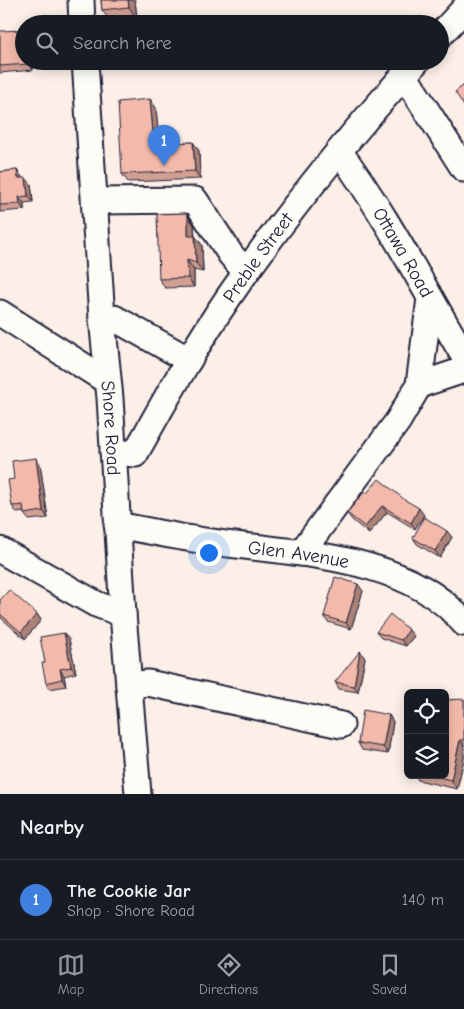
<!DOCTYPE html>
<html lang="en">
<head>
<meta charset="utf-8">
<style>
	:root { --surface:#171b24; --page:#20242c; --text:#f1f3f6; --muted:#9ea1a6; --line:#363941; --accent:#9495a2 }
	body { margin:0; font-family:"Comic Neue",sans-serif; background:var(--page); color:var(--text) }
	.controls { position:absolute; right:15px; bottom:15px; display:grid; overflow:hidden; border-radius:8px; box-shadow:0 2px 12px #0003 }
	.controls button { width:45px; height:45px; display:grid; place-items:center; padding:0; border:0; border-bottom:1px solid var(--line); background:var(--surface); color:var(--text); font:25px sans-serif }
	.you { position:absolute; left:208px; top:552px; width:18px; height:18px; margin:-12px; border:4px solid #fff; border-radius:50%; background:#1a73e8; box-shadow:0 0 0 8px #1a73e833 }
	.badge { display:grid; place-items:center; width:32px; height:32px; border-radius:50%; background:var(--accent); color:#fff; font-size:16px; font-weight:700 }
	.pin { position:absolute; translate:-50% -41px; filter:drop-shadow(0 1px 2px #0008) }
	.pin::after { content:''; position:absolute; top:26px; width:18px; height:15px; background:inherit; clip-path:polygon(0 0,100% 0,50% 100%) }
	.list { margin:0; padding:0; list-style:none }
	h2 { display:flex; justify-content:space-between; align-items:center; height:65px; margin:0; padding:0 20px; font-size:21px }
	h2 small { font-size:16px; font-weight:400; color:var(--muted) }
	.list li { display:grid; grid-template-columns:32px 1fr auto; gap:15px; align-items:center; box-sizing:border-box; height:80px; padding:0 20px; border-top:1px solid var(--line) }
	.list b { display:block; font-size:19px; white-space:nowrap }
	.list p { margin:0; font-size:16px; white-space:nowrap; color:var(--muted) }
	.list em { font-size:16px; font-style:normal; color:var(--muted) }
	.icon { flex:none; width:28px; height:28px; fill:none; stroke:currentColor; stroke-width:2; stroke-linecap:round; stroke-linejoin:round }
	.map { position:relative; flex:none; width:464px; height:794px; overflow:hidden }
	.search { position:absolute; background:var(--surface); box-shadow:0 2px 12px #0003; left:15px; right:15px; top:15px; height:55px; display:flex; align-items:center; gap:12px; box-sizing:border-box; padding:0 18px; border-radius:28px; color:var(--muted); font-size:19px }
	.sheet { height:145px; background:var(--surface) }
	nav { display:flex; justify-content:space-around; align-items:center; box-sizing:border-box; height:70px; border-top:1px solid var(--line); background:var(--surface); font-size:14px; color:var(--muted) }
	nav a { display:grid; justify-items:center; gap:2px }
	nav .on { color:var(--accent) }
	.map>svg:first-child { display:block }
	.lines { fill:none; stroke-linecap:round; stroke-linejoin:round }
	.minor-casing { stroke:#22223b; stroke-width:29 }
	.minor { stroke:#fdfcf7; stroke-width:25 }
	.wall { fill:#d1a093; stroke:#22223b }
	.shaded-wall { fill:#aa8278; stroke:#22223b }
	.building { fill:#f3baab; stroke:#22223b }
	.labels { text-anchor:middle; stroke-width:4.5; stroke-linejoin:round; paint-order:stroke }
	.street-label { font-size:19px; fill:#22223b; stroke:#fdfcf7 }
</style>
</head>
<body>
<div class="map">
<svg width="464" height="794" viewBox="0 0 464 794">
	<rect width="100%" height="100%" fill="#fbefe8"/>
	<filter id="ink" filterUnits="userSpaceOnUse"><feTurbulence type="fractalNoise" baseFrequency=".02" numOctaves="2"/><feDisplacementMap in="SourceGraphic" scale="10" xChannelSelector="R" yChannelSelector="G"/><feConvolveMatrix kernelMatrix="1 2 1 2 8 2 1 2 1" color-interpolation-filters="sRGB"/></filter>
	<g filter="url(#ink)">
		<g class="lines">
			<!-- minor casing -->
			<g class="minor-casing">
				<g id="minor">
					<path d="M81,0L82,24"/>
					<path d="M440,35L464,9"/>
					<path id="s1" d="M85,61L102,318L110,398L123,614L138,794"/>
					<path d="M404,75L464,169"/>
					<path id="s2" d="M339,151C387,216 423,287 464,356"/>
					<path d="M95,201L195,200L231,255L246,272"/>
					<path d="M0,313L107,381"/>
					<path d="M102,318H114L189,360"/>
					<path d="M419,385L430,298"/>
					<path id="s3" d="M113,452L135,454C165,401 194,348 228,298C285,215 349,136 417,61"/>
					<path id="s4" d="M117,525C144,530 172,536 199,540C284,554 405,551 464,623"/>
					<path d="M0,550L96,604L123,614"/>
					<path d="M301,553L398,421L419,385L464,370"/>
					<path d="M129,685L148,683L341,725"/>
				</g>
			</g>
			<!-- minor -->
			<use href="#minor" class="minor"/>
		</g>
		<!-- wall -->
		<g class="wall">
			<path d="M101,0H135L137,19L110,21L102,10Z"/>
			<path d="M0,31L33,61V70L0,73Z"/>
			<path d="M150,99L156,108L159,144L193,142L199,151L200,179L128,182L122,174Z"/>
			<path d="M17,170L22,178L31,184L33,202L24,203V210L0,212V172Z"/>
			<path d="M186,213L194,225L195,236L202,245L203,272L194,270V287L165,288L159,279Z"/>
			<path d="M36,458L40,464L48,518L29,520L24,514V512L17,513L12,506L14,479Z"/>
			<path d="M367,493L424,515L415,529L387,512L369,534L352,520L347,513Z"/>
			<path d="M452,537L440,558L417,544L413,538Z"/>
			<path d="M363,591L351,629L328,622L324,616Z"/>
			<path d="M0,600L37,614L41,620L25,639L0,617Z"/>
			<path d="M376,632L414,636L406,646L381,638Z"/>
			<path d="M64,633L69,639L76,673L64,676L66,686L50,689L46,683L45,663Z"/>
			<path d="M365,658L358,692L339,689L335,682Z"/>
			<path d="M464,699V759L457,789L418,780L415,775H445Z"/>
			<path d="M389,715L393,722L388,754L362,750L358,743Z"/>
		</g>
		<!-- shaded-wall -->
		<g class="shaded-wall">
			<path d="M128,0H135L137,19L129,7Z"/>
			<path d="M29,61H33V70L29,64Z"/>
			<path d="M150,99L156,108L160,152L154,144Z"/>
			<path d="M193,142L199,151L200,179L195,171Z"/>
			<path d="M17,170L22,177L23,185L18,178Z"/>
			<path d="M26,178L31,184L33,202L28,196Z"/>
			<path d="M19,197L24,203V210L20,204Z"/>
			<path d="M188,216L194,225L195,245L188,236Z"/>
			<path d="M195,236L202,245L203,272L196,263Z"/>
			<path d="M187,260L194,270V287L188,278Z"/>
			<path d="M36,458L40,464L48,518L43,511Z"/>
			<path d="M382,506L387,512L369,534L365,527Z"/>
			<path d="M419,508L424,515L415,529L411,523Z"/>
			<path d="M447,531L452,537L440,558L435,551Z"/>
			<path d="M358,584L363,591L351,629L346,623Z"/>
			<path d="M37,614L41,620L25,639L21,632Z"/>
			<path d="M409,630L414,636L406,646L401,640Z"/>
			<path d="M64,633L69,639L76,673L71,667Z"/>
			<path d="M360,651L365,658L358,692L354,686Z"/>
			<path d="M60,669L64,676L66,686L62,679Z"/>
			<path d="M389,715L393,722L388,754L383,747Z"/>
			<path d="M460,740L464,746V759L457,789L451,780Z"/>
		</g>
		<!-- building -->
		<g class="building">
			<path d="M101,0H128L129,7L102,10Z"/>
			<path d="M24,30V61H29V64L0,66V31Z"/>
			<path d="M464,85V106L455,92Z"/>
			<path d="M150,99L154,144L193,142L195,171L122,174L118,102Z"/>
			<path d="M17,170L18,178H26L28,196L19,197L20,204L0,205V172Z"/>
			<path d="M186,213L188,216V236H195L196,263L187,260L188,278L159,279L157,214Z"/>
			<path d="M36,458L43,511L24,514L23,505L12,506L8,480L14,479L12,461Z"/>
			<path d="M379,479L405,500L419,508L411,523L382,506L365,527L347,513L365,491L367,493Z"/>
			<path d="M424,517L447,531L435,551L413,538Z"/>
			<path d="M335,577L358,584L346,623L324,616Z"/>
			<path d="M9,590L37,614L21,632L0,614V600Z"/>
			<path d="M390,614L409,630L401,640L376,632Z"/>
			<path d="M64,633L71,667L60,669L62,679L46,683L42,663H45L40,637Z"/>
			<path d="M360,651L354,686L335,682Z"/>
			<path d="M464,699V740H460L451,780L430,775H445V700Z"/>
			<path d="M363,710L389,715L383,747L358,743Z"/>
		</g>
	</g>
	<g class="labels">
		<!-- street labels -->
		<g class="street-label">
			<text dy="7" stroke="none"><textPath href="#s2" startOffset="120">Ottawa Road</textPath></text>
			<text dy="7" stroke="none"><textPath href="#s3" startOffset="254">Preble Street</textPath></text>
			<text dy="7" stroke="none"><textPath href="#s1" startOffset="368">Shore Road</textPath></text>
			<text dy="7" stroke="none"><textPath href="#s4" startOffset="184">Glen Avenue</textPath></text>
		</g>
	</g>
</svg>
<div class="controls">
<button><svg class="icon" aria-label="locate" viewBox="0 0 24 24"><circle cx="12" cy="12" r="6"/><path d="M12 2v4M12 18v4M2 12h4M18 12h4"/></svg></button>
<button><svg class="icon" aria-label="layers" viewBox="0 0 24 24"><path d="M12 4l9 5-9 5-9-5zM3 14l9 5 9-5"/></svg></button>
</div>
<div class="you"></div>
<div class="pin badge" style="left:164px;top:166px;background:#3f7fe0">1</div>
<div class="search"><svg class="icon" aria-label="search" viewBox="0 0 24 24"><circle cx="10" cy="10" r="6"/><path d="M15 15l6 6"/></svg>Search here</div>
</div>
<section class="sheet">
<h2>Nearby<small></small></h2>
<ul class="list">
<li><span class="badge" style="background:#3f7fe0">1</span><div><b>The Cookie Jar</b><p>Shop · Shore Road</p></div><em>140 m</em></li>
</ul>
</section>
<nav>
<a class="on"><svg class="icon" aria-label="map" viewBox="0 0 24 24"><path d="M3 6l6-2 6 2 6-2v14l-6 2-6-2-6 2zM9 4v14M15 6v14"/></svg>Map</a>
<a><svg class="icon" aria-label="directions" viewBox="0 0 24 24"><path d="M12 3l9 9-9 9-9-9zM9 14v-3h6M13 9l2 2-2 2"/></svg>Directions</a>
<a><svg class="icon" aria-label="saved" viewBox="0 0 24 24"><path d="M7 4h10v16l-5-4-5 4z"/></svg>Saved</a>
</nav>
</body>
</html>
